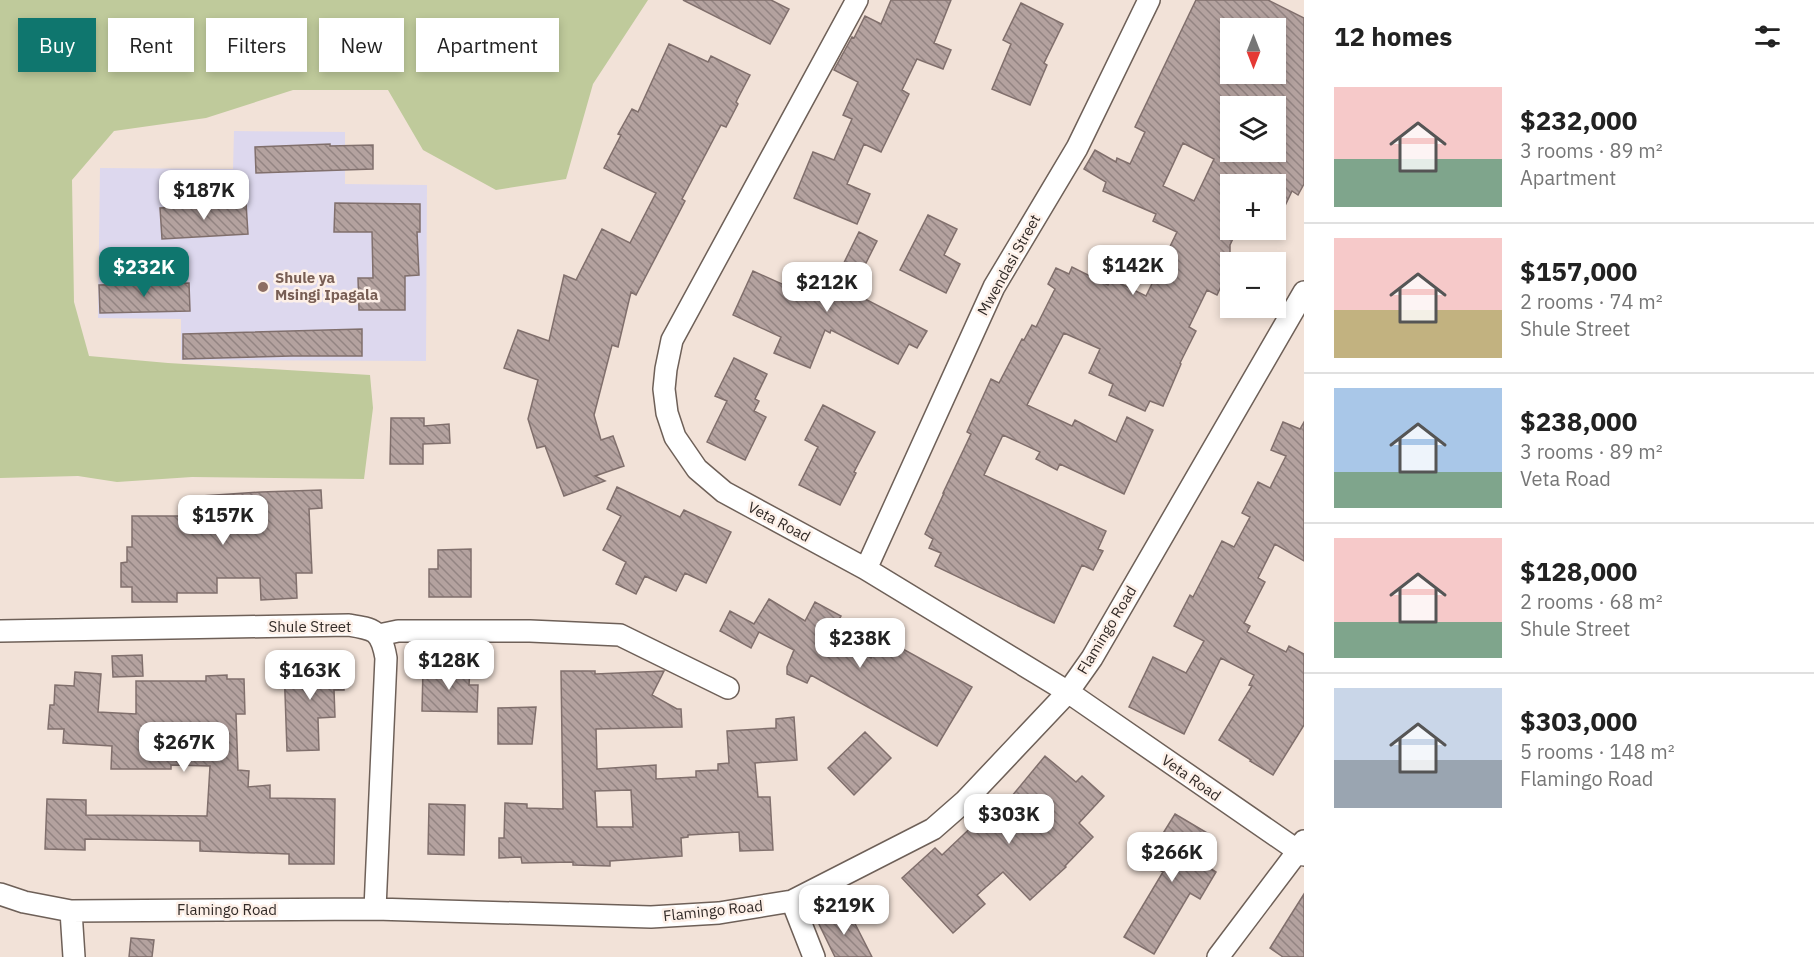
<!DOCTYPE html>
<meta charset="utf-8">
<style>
:root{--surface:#fff;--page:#f2f2f2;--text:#222;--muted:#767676;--line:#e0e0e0;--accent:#0f766e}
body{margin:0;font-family:"IBM Plex Sans",sans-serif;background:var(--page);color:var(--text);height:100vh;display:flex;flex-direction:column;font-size:22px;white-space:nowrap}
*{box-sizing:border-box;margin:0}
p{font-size:20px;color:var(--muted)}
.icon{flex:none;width:33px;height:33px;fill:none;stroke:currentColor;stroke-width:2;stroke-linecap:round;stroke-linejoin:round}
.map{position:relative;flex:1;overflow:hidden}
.drawer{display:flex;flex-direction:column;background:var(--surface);width:510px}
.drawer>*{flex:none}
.guide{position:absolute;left:18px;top:18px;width:570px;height:54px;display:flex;gap:12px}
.needle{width:39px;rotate:180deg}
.controls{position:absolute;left:1220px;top:18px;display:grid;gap:12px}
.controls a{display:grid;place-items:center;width:66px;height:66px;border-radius:0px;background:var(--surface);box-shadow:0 3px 9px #0003;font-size:30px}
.price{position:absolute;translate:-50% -51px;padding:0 14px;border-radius:12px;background:#fff;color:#222;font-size:20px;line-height:39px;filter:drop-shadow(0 2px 3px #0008)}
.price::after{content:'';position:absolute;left:50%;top:36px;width:18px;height:14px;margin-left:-9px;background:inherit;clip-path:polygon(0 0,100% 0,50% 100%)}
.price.active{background:var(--accent);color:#fff}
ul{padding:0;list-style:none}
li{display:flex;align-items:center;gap:18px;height:150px;padding:0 30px}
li+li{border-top:2px solid var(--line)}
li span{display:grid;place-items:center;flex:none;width:168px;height:120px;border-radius:0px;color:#555}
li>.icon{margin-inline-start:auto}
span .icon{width:72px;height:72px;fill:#fffc;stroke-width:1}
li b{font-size:26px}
h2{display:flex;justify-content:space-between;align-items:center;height:72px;padding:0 30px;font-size:26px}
.tag{padding:0 21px;border-radius:0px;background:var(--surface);box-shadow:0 3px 9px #0003;font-size:21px;line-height:54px}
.tag.active{background:var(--accent);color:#fff}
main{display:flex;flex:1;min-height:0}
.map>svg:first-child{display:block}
.education{fill:#ddd8ee}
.grass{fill:#bfca9b}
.building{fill:url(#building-back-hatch);stroke:#806f6c;stroke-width:1.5;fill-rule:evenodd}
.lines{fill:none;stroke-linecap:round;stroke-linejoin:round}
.minor-casing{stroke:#6e6058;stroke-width:24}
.minor{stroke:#fff;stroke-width:21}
.education-dot{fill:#8d6e63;stroke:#fdf0e8;stroke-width:2}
.labels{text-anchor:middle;stroke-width:5;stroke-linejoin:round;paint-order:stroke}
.street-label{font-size:15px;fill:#322b28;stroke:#fdf0e8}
.education-label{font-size:15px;font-weight:bold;fill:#785e54;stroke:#fdf0e8;text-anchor:start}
</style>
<main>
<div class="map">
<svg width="1304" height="957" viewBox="0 0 1304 957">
<defs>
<pattern id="building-back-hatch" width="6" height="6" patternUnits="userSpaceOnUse" patternTransform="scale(1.5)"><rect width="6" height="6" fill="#b4a29f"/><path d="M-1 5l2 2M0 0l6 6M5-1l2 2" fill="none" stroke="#938482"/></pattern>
</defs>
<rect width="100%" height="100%" fill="#f2e2d8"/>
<path class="education" d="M 234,131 L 345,132 L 345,184 L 427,185 L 426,361 L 181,360 L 181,319 L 98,318 L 100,168 L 233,169 Z"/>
<path class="grass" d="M 0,0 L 648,0 L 593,84 L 566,179 L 496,190 L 423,150 L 388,90 L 293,90 L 206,118 L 114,131 L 72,180 L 74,302 L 89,356 L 168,363 L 370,375 L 373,408 L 364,479 L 192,477 L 117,482 L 78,476 L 0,478 Z"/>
<path class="building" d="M 683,0 L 771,0 L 789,9 L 770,44 Z
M 891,0 L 951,0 L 934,43 L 951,50 L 943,69 L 917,59 L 902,90 L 909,94 L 881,152 L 864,144 L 847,184 L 870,194 L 857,224 L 794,198 L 813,152 L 834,160 L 852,119 L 843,115 L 858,82 L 834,70 L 852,37 L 854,38 L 865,16 L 881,24 Z
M 1196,0 L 1268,0 L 1304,18 L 1304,184 L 1298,195 L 1292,191 L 1275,227 L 1275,184 L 1230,184 L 1230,230 L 1237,230 L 1230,245 L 1230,281 L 1225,278 L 1217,295 L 1207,290 L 1189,327 L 1196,331 L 1180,363 L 1181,364 L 1163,406 L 1150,401 L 1145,411 L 1109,395 L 1113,384 L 1089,373 L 1100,349 L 1064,333 L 1027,405 L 1072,426 L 1075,420 L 1116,442 L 1127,417 L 1153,430 L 1124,494 L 1060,464 L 1057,470 L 1036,459 L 1040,452 L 1003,435 L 984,475 L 1106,531 L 1098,549 L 1103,551 L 1093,570 L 1082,565 L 1054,623 L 935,566 L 941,553 L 929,548 L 933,539 L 925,534 L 944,493 L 943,493 L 971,434 L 967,432 L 991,379 L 999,383 L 1022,339 L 1024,340 L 1032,325 L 1036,327 L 1055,289 L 1048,284 L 1056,268 L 1069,274 L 1072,267 L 1108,285 L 1111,279 L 1146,296 L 1177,232 L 1153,221 L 1156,214 L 1103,191 L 1106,182 L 1084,169 L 1095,150 L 1116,162 L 1117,158 L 1130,164 L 1145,132 L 1135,127 ZM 1230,28 L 1275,28 L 1275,74 L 1230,74 ZM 1230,97 L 1251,106 L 1275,106 L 1275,152 L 1230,152 ZM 1183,143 L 1214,159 L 1194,201 L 1163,186 Z
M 1021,3 L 1063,24 L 1044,63 L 1047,65 L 1030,105 L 992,89 L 1011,44 L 1003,40 Z
M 669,44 L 708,62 L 711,56 L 750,75 L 736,102 L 738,104 L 726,127 L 721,125 L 682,199 L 685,201 L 636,295 L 631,292 L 618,347 L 612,345 L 594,415 L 601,440 L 613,436 L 624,466 L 595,476 L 605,481 L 564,496 L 545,446 L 537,448 L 528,419 L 538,380 L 504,368 L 518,330 L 549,341 L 564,275 L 576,280 L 602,229 L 630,243 L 656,193 L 604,168 L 621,135 L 618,134 L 632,109 L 638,112 Z
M 330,144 L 330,146 L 373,145 L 373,169 L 256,173 L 255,147 Z
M 246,203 L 248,234 L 162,239 L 160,208 Z
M 335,203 L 420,204 L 420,232 L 417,232 L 419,275 L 405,276 L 405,310 L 359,310 L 358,278 L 373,278 L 372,232 L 334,232 Z
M 928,215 L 957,229 L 944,255 L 960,264 L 946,293 L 900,270 Z
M 859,232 L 877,241 L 853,289 L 867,295 L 865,299 L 927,331 L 917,348 L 909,344 L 898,364 L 831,330 L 830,333 L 825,330 L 810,368 L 774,353 L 781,337 L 733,315 L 753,271 L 813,298 L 825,272 L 837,277 Z
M 189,283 L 190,311 L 100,313 L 99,285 Z
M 362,329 L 362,356 L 291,356 L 183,359 L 183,334 Z
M 734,358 L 767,374 L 755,399 L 759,401 L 754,411 L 766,417 L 745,460 L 707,442 L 727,401 L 715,396 Z
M 823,405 L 875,432 L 854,472 L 856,473 L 840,505 L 799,485 L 818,447 L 805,440 Z
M 391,418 L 424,418 L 424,426 L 449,424 L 450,443 L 423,444 L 423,464 L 390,464 Z
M 1283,422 L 1300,429 L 1304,422 L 1304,561 L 1275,544 L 1258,578 L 1265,582 L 1244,623 L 1250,626 L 1247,632 L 1286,652 L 1289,646 L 1304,654 L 1304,725 L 1273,775 L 1250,761 L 1251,760 L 1219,740 L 1252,686 L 1249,685 L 1254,675 L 1221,658 L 1184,734 L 1129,707 L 1153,657 L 1186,673 L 1204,641 L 1174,626 L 1190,595 L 1193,597 L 1222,541 L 1234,547 L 1250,517 L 1242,513 L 1258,482 L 1270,488 L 1286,456 L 1271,450 Z
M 617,487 L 680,517 L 684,510 L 731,532 L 706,583 L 685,573 L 676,591 L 645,576 L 636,594 L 616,584 L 626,562 L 603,550 L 621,516 L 607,509 Z
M 321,490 L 322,508 L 309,509 L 312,573 L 296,573 L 297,598 L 261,600 L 260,578 L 217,578 L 217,593 L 177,593 L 177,602 L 132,602 L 132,587 L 121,587 L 121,563 L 127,562 L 127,547 L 132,547 L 132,516 L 188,516 L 187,497 L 261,492 Z
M 471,549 L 471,597 L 429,597 L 429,569 L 438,569 L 438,550 Z
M 769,599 L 805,621 L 815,602 L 841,616 L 830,635 L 871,658 L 883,638 L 972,687 L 937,746 L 811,675 L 807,683 L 787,674 L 787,667 L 794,650 L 759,632 L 751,648 L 720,631 L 730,611 L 754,624 Z
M 142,655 L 143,676 L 113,677 L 112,656 Z
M 343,663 L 344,690 L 334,690 L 335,717 L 318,718 L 319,750 L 287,751 L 284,665 Z
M 423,668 L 470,669 L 469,685 L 478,685 L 477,712 L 422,711 Z
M 561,671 L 595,671 L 595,674 L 664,671 L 652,695 L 677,709 L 681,709 L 682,727 L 596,729 L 597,769 L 656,765 L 656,779 L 696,777 L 696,771 L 718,770 L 718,764 L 729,763 L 727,731 L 776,728 L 776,719 L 794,717 L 797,760 L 755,763 L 758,797 L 770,797 L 773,850 L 740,851 L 739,832 L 688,835 L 688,837 L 681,838 L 682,856 L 610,861 L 610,866 L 573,865 L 573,862 L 522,863 L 521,857 L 499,858 L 499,838 L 504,838 L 505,803 L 527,804 L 527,808 L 563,809 ZM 631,790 L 633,827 L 597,827 L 595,791 Z
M 75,672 L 101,674 L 98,712 L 136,714 L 136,681 L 206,681 L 206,676 L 227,675 L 227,679 L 244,679 L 245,714 L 236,714 L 238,770 L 249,771 L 248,787 L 270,785 L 270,798 L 335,799 L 334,864 L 289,864 L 289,854 L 200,851 L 200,841 L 85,839 L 85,850 L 45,849 L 47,799 L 86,800 L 86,815 L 207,816 L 210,766 L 171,765 L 171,769 L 111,769 L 112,746 L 63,743 L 64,729 L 48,729 L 50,705 L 54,705 L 55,685 L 74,686 Z
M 536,707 L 532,744 L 498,744 L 498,708 Z
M 865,732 L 891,758 L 854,795 L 828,768 Z
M 1045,756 L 1076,782 L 1082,776 L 1104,796 L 1079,823 L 1093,837 L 1065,866 L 1066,867 L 1030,900 L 1003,872 L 977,895 L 985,904 L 953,933 L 902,878 L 935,848 L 942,855 L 1003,797 L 1007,802 Z
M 429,804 L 465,805 L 464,855 L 428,854 Z
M 1175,814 L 1209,834 L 1194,858 L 1216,872 L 1200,899 L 1190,893 L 1154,954 L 1124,937 L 1163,872 L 1156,868 L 1162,857 L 1152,851 Z
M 1304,894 L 1304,957 L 1283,957 L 1270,948 Z
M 847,908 L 872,957 L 835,957 L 818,922 Z
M 131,938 L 154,940 L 152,957 L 129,957 Z"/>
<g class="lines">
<defs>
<path id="minor" d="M 857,0 L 672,340 L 666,369 L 664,389 L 667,413 L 675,437 L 697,469 L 724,492 L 866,569 L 1068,692 L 1304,855
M 866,569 L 994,287 L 1077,148 L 1149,0
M 0,631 L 349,625 C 374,629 381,630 386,658 L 375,909
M 379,635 L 398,631 L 530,631 L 620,635 L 728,688
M 0,894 L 24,902 L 71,911 L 375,909 L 651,917 L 719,913 L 792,901 L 933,829 L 965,801 L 1068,692 L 1092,658 L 1304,292
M 792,901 L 814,957
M 71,911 L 74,957
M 1218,957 L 1298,851 L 1304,841"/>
</defs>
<use href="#minor" class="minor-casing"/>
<use href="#minor" class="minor"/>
</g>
<circle class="education-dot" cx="263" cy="287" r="6"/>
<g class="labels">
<g class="street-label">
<text transform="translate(1009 265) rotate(-61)" y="5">Mwendasi Street</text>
<text transform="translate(779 522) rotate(28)" y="5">Veta Road</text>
<text x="310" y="632">Shule Street</text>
<text transform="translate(1107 630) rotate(-59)" y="5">Flamingo Road</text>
<text transform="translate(1191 778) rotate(35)" y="5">Veta Road</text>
<text x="227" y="915">Flamingo Road</text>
<text transform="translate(713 911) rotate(-6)" y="5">Flamingo Road</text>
</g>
<g class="education-label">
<text x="275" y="283">Shule ya<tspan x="275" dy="17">Msingi Ipagala</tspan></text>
</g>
</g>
</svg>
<div class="controls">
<a><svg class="needle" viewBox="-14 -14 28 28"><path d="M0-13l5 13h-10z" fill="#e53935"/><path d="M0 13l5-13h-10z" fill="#767676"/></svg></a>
<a><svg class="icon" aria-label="layers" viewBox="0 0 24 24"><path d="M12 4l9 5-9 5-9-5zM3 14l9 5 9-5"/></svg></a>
<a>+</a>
<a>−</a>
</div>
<b class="price" style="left:204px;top:221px">$187K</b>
<b class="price" style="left:1133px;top:296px">$142K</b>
<b class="price active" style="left:144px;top:298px">$232K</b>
<b class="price" style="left:827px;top:313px">$212K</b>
<b class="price" style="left:223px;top:546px">$157K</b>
<b class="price" style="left:860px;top:669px">$238K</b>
<b class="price" style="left:449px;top:691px">$128K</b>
<b class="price" style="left:310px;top:701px">$163K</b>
<b class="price" style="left:184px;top:773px">$267K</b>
<b class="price" style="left:1009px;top:845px">$303K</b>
<b class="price" style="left:1172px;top:883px">$266K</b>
<b class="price" style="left:844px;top:936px">$219K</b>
<div class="guide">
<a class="tag active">Buy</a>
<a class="tag">Rent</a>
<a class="tag">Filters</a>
<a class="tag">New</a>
<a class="tag">Apartment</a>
</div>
</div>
<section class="drawer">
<h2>12 homes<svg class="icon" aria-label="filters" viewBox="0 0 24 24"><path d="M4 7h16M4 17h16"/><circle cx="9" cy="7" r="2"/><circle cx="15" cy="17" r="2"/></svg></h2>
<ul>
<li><span style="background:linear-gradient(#f6c9c9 60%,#7fa58c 0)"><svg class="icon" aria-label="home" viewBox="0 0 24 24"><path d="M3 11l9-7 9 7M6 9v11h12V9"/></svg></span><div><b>$232,000</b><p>3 rooms · 89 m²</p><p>Apartment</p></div></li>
<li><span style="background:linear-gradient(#f6c9c9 60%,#c2b280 0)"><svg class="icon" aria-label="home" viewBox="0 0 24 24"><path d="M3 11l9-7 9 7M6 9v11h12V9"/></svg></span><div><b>$157,000</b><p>2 rooms · 74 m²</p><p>Shule Street</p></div></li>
<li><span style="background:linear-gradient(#a9c7e8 70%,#7fa58c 0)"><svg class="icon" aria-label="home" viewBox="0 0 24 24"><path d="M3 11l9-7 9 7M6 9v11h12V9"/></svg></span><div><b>$238,000</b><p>3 rooms · 89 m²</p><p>Veta Road</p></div></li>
<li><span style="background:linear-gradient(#f6c9c9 70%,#7fa58c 0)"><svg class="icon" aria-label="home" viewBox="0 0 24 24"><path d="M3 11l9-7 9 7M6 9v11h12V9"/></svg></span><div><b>$128,000</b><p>2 rooms · 68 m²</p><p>Shule Street</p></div></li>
<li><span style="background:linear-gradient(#c9d6e8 60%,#9aa5b1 0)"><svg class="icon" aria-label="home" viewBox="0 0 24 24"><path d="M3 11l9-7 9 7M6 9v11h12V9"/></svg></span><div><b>$303,000</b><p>5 rooms · 148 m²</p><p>Flamingo Road</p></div></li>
</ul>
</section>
</main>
